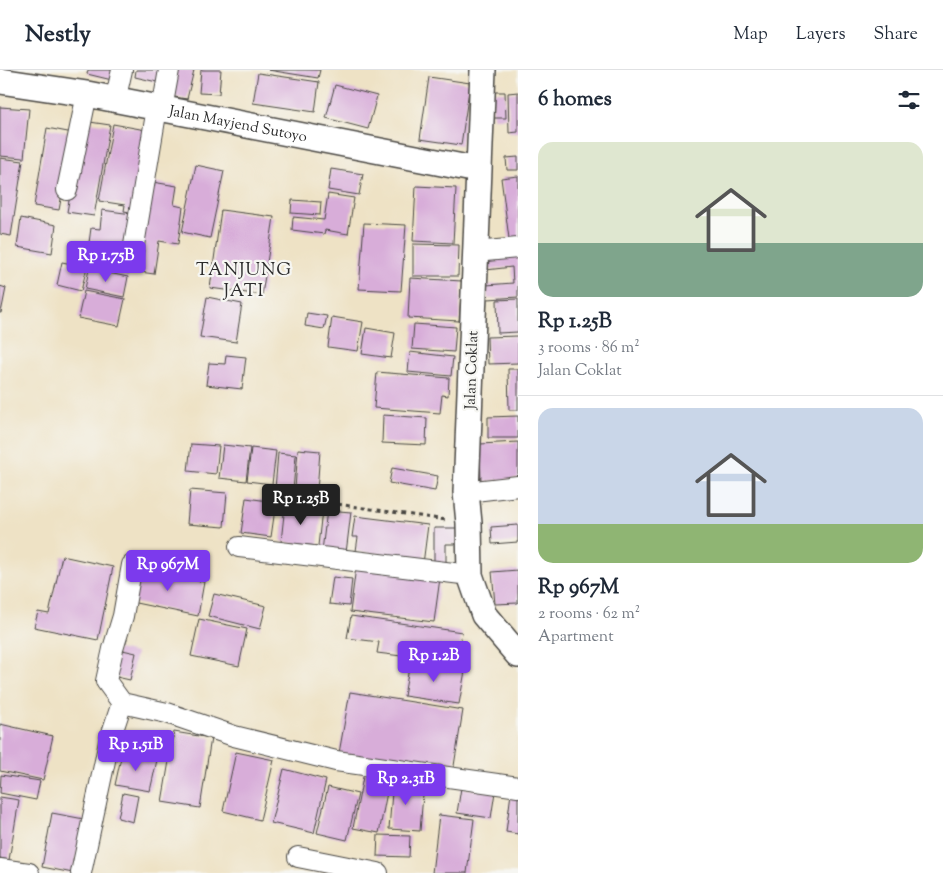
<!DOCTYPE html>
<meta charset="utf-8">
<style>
:root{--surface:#fff;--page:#f2f2f3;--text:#1f2937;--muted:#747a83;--line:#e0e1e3;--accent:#7c3aed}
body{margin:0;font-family:"Sorts Mill Goudy",serif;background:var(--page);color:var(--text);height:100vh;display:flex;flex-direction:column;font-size:19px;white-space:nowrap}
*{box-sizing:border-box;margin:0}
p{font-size:16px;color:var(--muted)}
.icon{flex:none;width:28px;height:28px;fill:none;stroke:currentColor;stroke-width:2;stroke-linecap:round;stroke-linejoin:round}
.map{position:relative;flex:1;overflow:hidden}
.details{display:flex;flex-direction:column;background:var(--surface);width:425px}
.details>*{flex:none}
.price{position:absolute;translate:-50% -42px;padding:0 11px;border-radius:5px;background:var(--accent);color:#fff;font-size:16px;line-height:32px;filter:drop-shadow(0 1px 2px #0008)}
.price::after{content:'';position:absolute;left:50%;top:30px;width:15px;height:11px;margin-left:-8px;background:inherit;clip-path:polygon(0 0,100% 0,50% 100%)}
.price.selected{background:#222;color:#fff}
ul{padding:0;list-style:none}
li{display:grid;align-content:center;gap:10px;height:265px;padding:0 20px}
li+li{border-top:1px solid var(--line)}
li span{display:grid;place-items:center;height:155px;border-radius:15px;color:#555}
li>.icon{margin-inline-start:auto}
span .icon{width:90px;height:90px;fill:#fffc;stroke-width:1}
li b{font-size:21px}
h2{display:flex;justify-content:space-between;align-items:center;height:60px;padding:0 20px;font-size:21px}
header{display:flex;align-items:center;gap:30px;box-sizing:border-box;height:70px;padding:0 25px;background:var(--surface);border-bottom:1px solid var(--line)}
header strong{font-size:24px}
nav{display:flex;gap:28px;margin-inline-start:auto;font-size:18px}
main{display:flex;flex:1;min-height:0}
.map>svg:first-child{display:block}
.building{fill:#d8add9}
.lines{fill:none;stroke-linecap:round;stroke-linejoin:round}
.minor-casing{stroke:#484642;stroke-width:22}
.tertiary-casing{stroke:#484642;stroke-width:28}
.path{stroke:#484642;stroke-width:3;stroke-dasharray:4 4;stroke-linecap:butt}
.minor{stroke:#fff;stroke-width:20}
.tertiary{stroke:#fff;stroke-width:25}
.labels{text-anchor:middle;stroke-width:4.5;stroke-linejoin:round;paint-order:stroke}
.street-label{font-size:15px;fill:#2b2b2b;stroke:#f6f6f2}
.quarter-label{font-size:18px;letter-spacing:1px;fill:#2b2b2b;stroke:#f6f6f2}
</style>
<header>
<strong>Nestly</strong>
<nav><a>Map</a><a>Layers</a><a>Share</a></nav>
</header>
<main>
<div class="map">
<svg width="518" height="803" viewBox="0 0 518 803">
<rect width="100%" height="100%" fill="#f6f6f2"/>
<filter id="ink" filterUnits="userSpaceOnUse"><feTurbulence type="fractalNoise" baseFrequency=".02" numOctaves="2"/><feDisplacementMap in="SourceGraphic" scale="10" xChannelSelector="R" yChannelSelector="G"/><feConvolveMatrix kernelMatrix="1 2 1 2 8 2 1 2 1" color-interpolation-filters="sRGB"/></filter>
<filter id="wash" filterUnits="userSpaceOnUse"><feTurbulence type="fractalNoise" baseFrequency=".0096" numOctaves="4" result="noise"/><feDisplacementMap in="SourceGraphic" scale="20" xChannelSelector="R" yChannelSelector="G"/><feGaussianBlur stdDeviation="1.12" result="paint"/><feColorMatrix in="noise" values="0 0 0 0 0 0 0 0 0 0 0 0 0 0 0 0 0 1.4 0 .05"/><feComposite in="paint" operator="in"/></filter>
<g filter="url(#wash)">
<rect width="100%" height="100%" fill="#eee2c5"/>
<g id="blocks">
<path class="building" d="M 88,0 L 118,0 L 116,11 L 87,4 Z
M 136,0 L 160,0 L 157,12 L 135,7 Z
M 173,0 L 194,0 L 187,29 L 168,26 Z
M 201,0 L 221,0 L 219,24 L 199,23 Z
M 268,0 L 320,0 L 318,8 Z
M 258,3 L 319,12 L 315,42 L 253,33 Z
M 429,7 L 470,13 L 461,75 L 420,69 Z
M 335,15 L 377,26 L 368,59 L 326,48 Z
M 492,22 L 505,22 L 506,48 L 493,48 Z
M 518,22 L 518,62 L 509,63 L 508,23 Z
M 0,37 L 29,39 L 24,88 L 0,86 Z
M 83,51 L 110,55 L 94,146 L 67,142 Z
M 113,54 L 151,61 L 136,143 L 124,141 L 125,135 L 99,131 Z
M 47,58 L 73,63 L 59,140 L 34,136 Z
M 518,87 L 518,100 L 507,100 L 506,88 Z
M 0,88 L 23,91 L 11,166 L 0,164 Z
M 196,95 L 224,101 L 210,168 L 182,162 Z
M 331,99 L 363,104 L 359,125 L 328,120 Z
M 518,106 L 518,175 L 510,176 L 501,108 Z
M 146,111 L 177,116 L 174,135 L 183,137 L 178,174 L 159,171 L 154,204 L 133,201 Z
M 416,116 L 456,118 L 453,173 L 413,171 Z
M 328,124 L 354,128 L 348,164 L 325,160 L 324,164 L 292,160 L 293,147 L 324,150 Z
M 292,130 L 321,132 L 320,145 L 291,143 Z
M 102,140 L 132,144 L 125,200 L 86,195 L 91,158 L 100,159 Z
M 221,140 L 274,147 L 262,225 L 210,218 Z
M 21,148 L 56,155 L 52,183 L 17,177 Z
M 364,153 L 406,155 L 401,221 L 359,219 Z
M 413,174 L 459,175 L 458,206 L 413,206 Z
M 518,180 L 518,227 L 488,229 L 486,215 L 513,213 L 512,197 L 486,200 L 485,184 Z
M 62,192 L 87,197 L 81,221 L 57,215 Z
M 89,199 L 128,207 L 124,227 L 85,219 Z
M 410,208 L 462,211 L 459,251 L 408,248 Z
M 0,216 L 6,218 L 1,243 L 0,243 Z
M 84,221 L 125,229 L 119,256 L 78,248 Z
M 207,227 L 242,234 L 236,272 L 200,267 Z
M 518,229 L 518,262 L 498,263 L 497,230 Z
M 307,243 L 327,246 L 324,259 L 305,256 Z
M 332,247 L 363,252 L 358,281 L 328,277 Z
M 414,254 L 456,257 L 454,282 L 412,279 Z
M 366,258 L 395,263 L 391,288 L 362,284 Z
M 518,266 L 518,293 L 488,294 L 487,267 Z
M 410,282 L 453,287 L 451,306 L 408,302 Z
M 226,285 L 246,287 L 242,319 L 206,315 L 209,293 L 225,294 Z
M 508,299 L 518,299 L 518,340 L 509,340 Z
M 377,302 L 449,308 L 448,326 L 442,325 L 440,343 L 374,338 Z
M 383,345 L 427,348 L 426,375 L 382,373 Z
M 518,346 L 518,368 L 488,368 L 488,347 Z
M 518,372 L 518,408 L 481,412 L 480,374 Z
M 191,374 L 219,376 L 216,404 L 188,401 Z
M 223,375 L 250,378 L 246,411 L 219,408 Z
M 251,378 L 276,381 L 272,414 L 247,411 Z
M 298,379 L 320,381 L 317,421 L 295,419 Z
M 278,383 L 296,385 L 293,420 L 275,419 Z
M 392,398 L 438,406 L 435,421 L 389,413 Z
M 190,420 L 227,423 L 224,457 L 187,454 Z
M 246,428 L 276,432 L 271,467 L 241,463 Z
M 285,435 L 322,440 L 318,476 L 281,472 Z
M 327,440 L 351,442 L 346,483 L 322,481 Z
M 355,446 L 428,455 L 423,494 L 386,490 L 387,485 L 356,481 L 358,467 L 352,467 Z
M 518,455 L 518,472 L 492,474 L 491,457 Z
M 434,458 L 457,458 L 457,474 L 446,474 L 446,496 L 434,496 Z
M 62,486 L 113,497 L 98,570 L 34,557 L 38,542 L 49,544 Z
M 356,497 L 440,508 L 434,552 L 350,542 Z
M 137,499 L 204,512 L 198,546 L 131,532 Z
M 518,500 L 518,533 L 495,534 L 492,502 Z
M 333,507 L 352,509 L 349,536 L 329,534 Z
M 214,524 L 266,536 L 260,559 L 208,546 Z
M 351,546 L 462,562 L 457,597 L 434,594 L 434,590 L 377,583 L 379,572 L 347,568 Z
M 199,549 L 247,559 L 239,596 L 191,586 Z
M 118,579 L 136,583 L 130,610 L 112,606 Z
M 410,592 L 465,601 L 459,634 L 404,626 Z
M 350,622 L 463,640 L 453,702 L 339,683 Z
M 0,654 L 53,666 L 43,710 L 0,701 Z
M 174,662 L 211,668 L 200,738 L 162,732 Z
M 236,682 L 274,690 L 260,750 L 223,741 Z
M 122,683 L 157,690 L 150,721 L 115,715 Z
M 284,699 L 326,710 L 314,763 L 271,753 Z
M 364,702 L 390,707 L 379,763 L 353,758 Z
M 1,705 L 40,711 L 36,730 L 0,723 Z
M 393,710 L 424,712 L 420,761 L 389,759 Z
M 328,717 L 358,724 L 347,770 L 317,763 Z
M 461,718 L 495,722 L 491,748 L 457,743 Z
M 123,723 L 138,726 L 133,752 L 118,748 Z
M 511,723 L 518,724 L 518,764 L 506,762 Z
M 0,727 L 19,730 L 9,790 L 0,788 Z
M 52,743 L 84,749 L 73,803 L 42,797 Z
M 439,745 L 474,749 L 467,803 L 432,803 Z
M 378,765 L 410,766 L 409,787 L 377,786 Z"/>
</g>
</g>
<g filter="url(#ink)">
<use href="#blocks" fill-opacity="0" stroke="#484642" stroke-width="1"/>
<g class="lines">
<defs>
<path id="minor" d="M 115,31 L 122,0
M 162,39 L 169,0
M 67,120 L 87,24
M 475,182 L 518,178
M 131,193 L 157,38
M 466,422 L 518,416
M 239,477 L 470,505
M 132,495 L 123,546 L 113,579 L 106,611 L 122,633 L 167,643 L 234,666 L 336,691 L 518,717
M 298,787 L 378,803
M 0,799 L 29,803
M 81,803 L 109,672 L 122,633"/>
<g id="tertiary">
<path d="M 483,0 L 466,422 L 469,453 L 470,505 L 484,545 L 518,585"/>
<path id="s1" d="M 0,11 L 87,24 L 478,100"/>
</g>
</defs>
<use href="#minor" class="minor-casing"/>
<use href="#tertiary" class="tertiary-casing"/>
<path class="path" d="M 330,433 L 446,450"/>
<use href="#minor" class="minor"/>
<use href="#tertiary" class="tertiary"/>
</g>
</g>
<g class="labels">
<g class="street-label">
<text dy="5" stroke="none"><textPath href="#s1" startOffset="242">Jalan Mayjend Sutoyo</textPath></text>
<text transform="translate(471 300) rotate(-88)" y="5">Jalan Coklat</text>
</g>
<g class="quarter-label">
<text x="244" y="205">TANJUNG<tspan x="244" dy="21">JATI</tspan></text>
</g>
</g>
</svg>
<b class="price" style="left:106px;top:213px">Rp 1.75B</b>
<b class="price selected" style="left:301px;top:456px">Rp 1.25B</b>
<b class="price" style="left:168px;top:522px">Rp 967M</b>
<b class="price" style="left:434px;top:613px">Rp 1.2B</b>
<b class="price" style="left:136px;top:702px">Rp 1.51B</b>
<b class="price" style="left:406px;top:736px">Rp 2.31B</b>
</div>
<section class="details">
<h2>6 homes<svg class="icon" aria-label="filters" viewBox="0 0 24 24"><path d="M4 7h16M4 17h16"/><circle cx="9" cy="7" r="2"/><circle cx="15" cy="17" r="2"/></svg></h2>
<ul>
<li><span style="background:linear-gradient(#dfe7d0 65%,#7fa58c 0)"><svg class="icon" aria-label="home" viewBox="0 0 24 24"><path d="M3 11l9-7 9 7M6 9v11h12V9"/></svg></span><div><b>Rp 1.25B</b><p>3 rooms · 86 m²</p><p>Jalan Coklat</p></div></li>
<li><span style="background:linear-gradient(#c9d6e8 75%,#8fb573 0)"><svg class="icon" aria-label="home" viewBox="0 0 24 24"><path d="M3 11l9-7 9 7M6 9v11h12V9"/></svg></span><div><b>Rp 967M</b><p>2 rooms · 62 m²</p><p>Apartment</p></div></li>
</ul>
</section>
</main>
